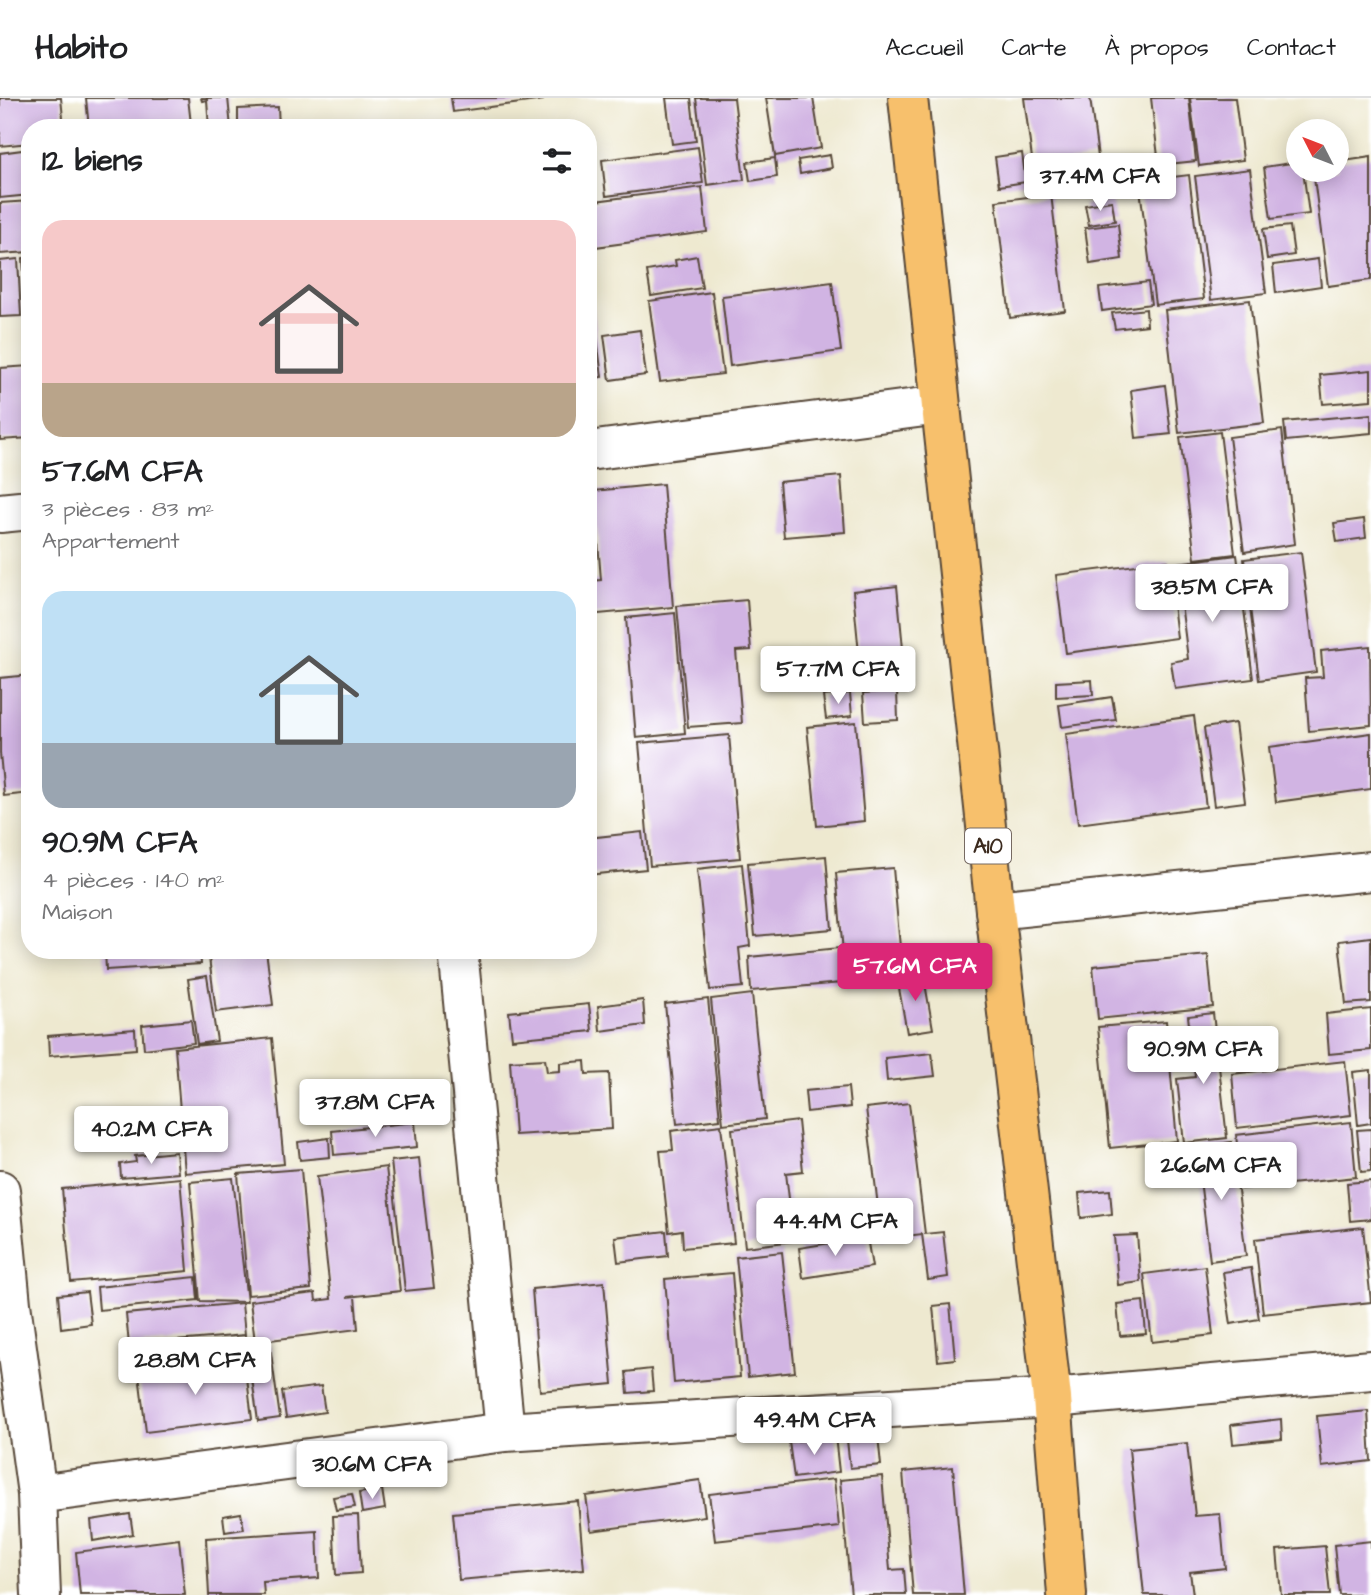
<!DOCTYPE html>
<html lang="fr">
<meta charset="utf-8">
<style>
:root{--surface:#fff;--page:#f2f2f2;--text:#202124;--muted:#757577;--line:#e0e0e0;--accent:#db2777}
body{margin:0;font-family:"Architects Daughter",sans-serif;background:var(--page);color:var(--text);height:100vh;display:flex;flex-direction:column;font-size:26px;white-space:nowrap}
*{box-sizing:border-box;margin:0}
p{font-size:23px;color:var(--muted)}
.icon{flex:none;width:38px;height:38px;fill:none;stroke:currentColor;stroke-width:2;stroke-linecap:round;stroke-linejoin:round}
.map{position:relative;flex:1;overflow:hidden}
.drawer{position:absolute;left:21px;top:21px;width:576px;height:840px;display:flex;flex-direction:column;background:var(--surface);border-radius:28px;box-shadow:0 4px 18px #0003}
.drawer>*{flex:none}
.needle{width:46px;rotate:312deg}
.controls{position:absolute;left:1286px;top:21px;display:grid;gap:14px}
.controls a{display:grid;place-items:center;width:63px;height:63px;border-radius:50%;background:var(--surface);box-shadow:0 4px 18px #0003;font-size:35px}
.price{position:absolute;translate:-50% -60px;padding:0 16px;border-radius:7px;background:#fff;color:#222;font-size:23px;line-height:46px;filter:drop-shadow(0 2px 4px #0008)}
.price::after{content:'';position:absolute;left:50%;top:42px;width:21px;height:16px;margin-left:-10px;background:inherit;clip-path:polygon(0 0,100% 0,50% 100%)}
.price.active{background:var(--accent);color:#fff}
ul{padding:0;list-style:none}
li{display:grid;align-content:center;gap:14px;height:371px;padding:0 21px}
li span{display:grid;place-items:center;height:217px;border-radius:21px;color:#555}
li>.icon{margin-inline-start:auto}
span .icon{width:126px;height:126px;fill:#fffc;stroke-width:1}
li b{font-size:30px}
h2{display:flex;justify-content:space-between;align-items:center;height:84px;padding:0 21px;font-size:30px}
header{display:flex;align-items:center;gap:42px;box-sizing:border-box;height:98px;padding:0 35px;background:var(--surface);border-bottom:2px solid var(--line)}
header strong{font-size:33px}
nav{display:flex;gap:38px;margin-inline-start:auto;font-size:24px}
.map>svg:first-child{display:block}
.building{fill:#d1b4e3}
.lines{fill:none;stroke-linecap:round;stroke-linejoin:round}
.minor-casing{stroke:#564739;stroke-width:42}
.primary-casing{stroke:#564739;stroke-width:42}
.minor{stroke:#fff;stroke-width:38}
.primary{stroke:#f7c06c;stroke-width:38}
.labels{text-anchor:middle;stroke-width:7;stroke-linejoin:round;paint-order:stroke}
.shield{fill:#fff;stroke:#766a62;stroke-width:2}
.shield-label{font-size:21px;font-weight:bold;fill:#3b2a1e}
</style>
<header>
<strong>Habito</strong>
<nav><a>Accueil</a><a>Carte</a><a>À propos</a><a>Contact</a></nav>
</header>
<div class="map">
<svg width="1371" height="1497" viewBox="0 0 1371 1497">
<rect width="100%" height="100%" fill="#fff"/>
<filter id="ink" filterUnits="userSpaceOnUse"><feTurbulence type="fractalNoise" baseFrequency=".0143" numOctaves="2"/><feDisplacementMap in="SourceGraphic" scale="14" xChannelSelector="R" yChannelSelector="G"/><feConvolveMatrix kernelMatrix="1 2 1 2 8 2 1 2 1" color-interpolation-filters="sRGB"/></filter>
<filter id="wash" filterUnits="userSpaceOnUse"><feTurbulence type="fractalNoise" baseFrequency=".00686" numOctaves="4" result="noise"/><feDisplacementMap in="SourceGraphic" scale="28" xChannelSelector="R" yChannelSelector="G"/><feGaussianBlur stdDeviation="1.57" result="paint"/><feColorMatrix in="noise" values="0 0 0 0 0 0 0 0 0 0 0 0 0 0 0 0 0 1.4 0 .05"/><feComposite in="paint" operator="in"/></filter>
<g filter="url(#wash)">
<rect width="100%" height="100%" fill="#eee9d0"/>
<g id="blocks">
<path class="building" d="M 0,0 L 61,0 L 64,30 L 30,30 L 30,45 L 0,48 Z
M 86,0 L 188,0 L 191,26 L 161,30 L 89,30 Z
M 201,0 L 228,0 L 231,30 L 209,30 L 207,2 L 202,3 Z
M 451,0 L 543,0 L 543,2 L 453,14 Z
M 666,0 L 691,0 L 696,43 L 672,46 Z
M 696,0 L 734,0 L 744,82 L 707,87 Z
M 766,0 L 813,0 L 821,50 L 775,58 Z
M 1024,0 L 1090,0 L 1098,59 L 1033,68 Z
M 1151,0 L 1189,0 L 1196,63 L 1159,67 Z
M 1190,0 L 1235,0 L 1243,62 L 1199,68 Z
M 278,9 L 279,30 L 238,30 L 238,11 Z
M 698,49 L 703,85 L 606,98 L 602,62 Z
M 30,51 L 30,97 L 0,100 L 0,55 Z
M 1022,55 L 1026,84 L 999,88 L 995,59 Z
M 830,57 L 832,70 L 800,76 L 798,62 Z
M 1371,59 L 1371,182 L 1328,188 L 1313,72 L 1337,72 L 1337,64 Z
M 775,60 L 777,79 L 750,83 L 747,64 Z
M 1298,64 L 1298,72 L 1303,72 L 1309,116 L 1271,121 L 1264,69 Z
M 1250,71 L 1266,195 L 1211,202 L 1195,78 Z
M 1189,77 L 1204,201 L 1155,207 L 1139,83 Z
M 702,89 L 707,134 L 588,150 L 588,104 Z
M 1051,96 L 1065,213 L 1010,220 L 996,103 Z
M 30,103 L 30,154 L 0,156 L 0,105 Z
M 1112,103 L 1115,123 L 1089,127 L 1085,107 Z
M 1118,126 L 1122,161 L 1090,166 L 1085,130 Z
M 1290,128 L 1294,157 L 1267,161 L 1263,131 Z
M 697,158 L 702,190 L 651,198 L 647,173 L 676,168 L 675,162 Z
M 30,159 L 30,215 L 27,215 L 23,160 Z
M 18,161 L 21,218 L 0,219 L 0,163 Z
M 1318,161 L 1321,188 L 1276,195 L 1273,167 Z
M 832,184 L 841,253 L 730,268 L 722,198 Z
M 1148,184 L 1151,206 L 1102,213 L 1099,190 Z
M 712,194 L 723,276 L 660,284 L 649,203 Z
M 1250,202 L 1264,325 L 1179,335 L 1165,212 Z
M 593,209 L 602,279 L 588,281 L 588,210 Z
M 1146,211 L 1147,227 L 1115,231 L 1112,215 Z
M 640,232 L 646,277 L 610,282 L 604,237 Z
M 30,268 L 30,340 L 0,342 L 0,270 Z
M 1371,272 L 1371,302 L 1323,306 L 1320,277 Z
M 1165,287 L 1171,336 L 1136,340 L 1131,292 Z
M 1371,316 L 1371,335 L 1286,343 L 1284,324 Z
M 1282,332 L 1295,446 L 1244,454 L 1229,339 Z
M 1220,334 L 1235,456 L 1195,461 L 1180,339 Z
M 841,378 L 845,434 L 784,439 L 779,384 Z
M 663,386 L 673,509 L 588,517 L 588,483 L 601,482 L 594,393 Z
M 1364,421 L 1366,440 L 1337,444 L 1334,425 Z
M 1301,454 L 1316,574 L 1259,582 L 1244,461 Z
M 1237,457 L 1253,581 L 1175,591 L 1171,564 L 1188,561 L 1176,465 Z
M 1168,463 L 1177,540 L 1066,555 L 1056,477 Z
M 897,488 L 906,582 L 862,587 L 853,493 Z
M 747,502 L 751,552 L 736,553 L 742,625 L 688,629 L 677,508 Z
M 675,515 L 685,635 L 636,640 L 626,520 Z
M 1370,548 L 1371,627 L 1309,633 L 1305,580 L 1323,579 L 1321,553 Z
M 30,577 L 30,695 L 4,698 L 0,655 L 0,580 Z
M 1092,582 L 1093,597 L 1056,599 L 1056,584 Z
M 897,593 L 898,622 L 865,624 L 863,595 Z
M 850,595 L 852,618 L 826,621 L 823,598 Z
M 1112,599 L 1116,622 L 1062,629 L 1059,607 Z
M 1194,618 L 1206,709 L 1078,726 L 1066,636 Z
M 856,624 L 864,723 L 817,728 L 807,629 Z
M 1235,625 L 1245,704 L 1214,708 L 1204,630 Z
M 1371,635 L 1371,691 L 1276,704 L 1269,649 Z
M 729,637 L 740,760 L 650,768 L 639,645 Z
M 642,734 L 646,771 L 588,777 L 588,740 Z
M 826,758 L 832,831 L 755,838 L 748,765 Z
M 742,766 L 750,848 L 739,850 L 743,889 L 710,892 L 697,771 Z
M 893,770 L 902,872 L 845,877 L 836,775 Z
M 1371,839 L 1371,904 L 1346,906 L 1339,843 Z
M 839,850 L 841,885 L 751,893 L 749,859 Z
M 105,852 L 200,852 L 201,866 L 106,872 Z
M 208,852 L 266,852 L 273,907 L 216,914 Z
M 1208,857 L 1213,909 L 1098,921 L 1093,868 Z
M 923,874 L 933,931 L 907,935 L 897,879 Z
M 207,878 L 217,943 L 197,946 L 188,881 Z
M 752,896 L 765,1021 L 723,1026 L 711,901 Z
M 708,901 L 720,1021 L 677,1026 L 665,906 Z
M 643,902 L 645,927 L 600,933 L 598,908 Z
M 589,906 L 592,933 L 512,941 L 509,914 Z
M 1371,911 L 1371,952 L 1329,956 L 1326,916 Z
M 1213,915 L 1227,1040 L 1184,1045 L 1177,981 L 1195,979 L 1188,918 Z
M 191,922 L 194,945 L 144,951 L 142,927 Z
M 1166,923 L 1177,1043 L 1110,1050 L 1098,929 Z
M 135,931 L 136,951 L 49,958 L 48,938 Z
M 272,940 L 284,1066 L 185,1075 L 175,950 Z
M 932,955 L 935,978 L 887,983 L 885,960 Z
M 545,961 L 547,974 L 560,973 L 560,965 L 585,963 L 586,976 L 609,975 L 612,1031 L 515,1037 L 510,963 Z
M 1345,963 L 1351,1017 L 1237,1030 L 1232,976 Z
M 1371,972 L 1371,1025 L 1358,1027 L 1353,974 Z
M 848,989 L 850,1009 L 807,1014 L 805,993 Z
M 909,1005 L 925,1136 L 943,1134 L 948,1179 L 928,1182 L 922,1136 L 882,1141 L 866,1010 Z
M 798,1023 L 803,1073 L 786,1075 L 794,1143 L 745,1149 L 732,1031 Z
M 415,1024 L 417,1049 L 334,1057 L 332,1033 Z
M 1351,1024 L 1356,1079 L 1242,1091 L 1236,1037 Z
M 721,1027 L 734,1145 L 683,1150 L 682,1132 L 669,1134 L 660,1053 L 673,1052 L 671,1033 Z
M 1371,1031 L 1371,1073 L 1361,1074 L 1357,1032 Z
M 329,1040 L 330,1059 L 300,1062 L 298,1044 Z
M 1232,1044 L 1246,1158 L 1210,1163 L 1196,1049 Z
M 176,1054 L 178,1075 L 121,1080 L 120,1066 L 136,1064 L 135,1058 Z
M 419,1060 L 434,1190 L 405,1193 L 391,1063 Z
M 386,1069 L 400,1193 L 347,1199 L 355,1199 L 358,1231 L 255,1244 L 250,1203 L 315,1195 L 316,1203 L 331,1201 L 317,1078 Z
M 301,1071 L 311,1191 L 248,1197 L 238,1076 Z
M 180,1080 L 188,1173 L 71,1184 L 62,1091 Z
M 233,1080 L 247,1204 L 200,1203 L 190,1084 Z
M 1371,1083 L 1371,1121 L 1350,1123 L 1347,1085 Z
M 1110,1092 L 1112,1116 L 1081,1120 L 1079,1095 Z
M 1363,1129 L 1371,1204 L 1263,1216 L 1255,1141 Z
M 666,1133 L 668,1158 L 618,1164 L 615,1139 Z
M 1137,1137 L 1141,1184 L 1118,1187 L 1114,1138 Z
M 867,1139 L 872,1169 L 803,1180 L 799,1150 Z
M 782,1154 L 795,1274 L 748,1279 L 736,1159 Z
M 1205,1168 L 1213,1237 L 1152,1244 L 1144,1176 Z
M 1251,1170 L 1259,1221 L 1231,1226 L 1223,1174 Z
M 732,1175 L 740,1279 L 674,1285 L 665,1181 Z
M 196,1179 L 198,1202 L 99,1212 L 97,1189 Z
M 604,1184 L 613,1286 L 540,1293 L 532,1191 Z
M 87,1194 L 91,1226 L 61,1230 L 58,1197 Z
M 1143,1203 L 1146,1236 L 1120,1238 L 1117,1206 Z
M 242,1205 L 245,1237 L 129,1247 L 126,1216 Z
M 950,1206 L 955,1261 L 938,1263 L 933,1208 Z
M 270,1248 L 280,1320 L 258,1323 L 248,1252 Z
M 245,1264 L 252,1321 L 146,1334 L 139,1276 Z
M 651,1271 L 653,1293 L 628,1295 L 626,1274 Z
M 321,1288 L 325,1314 L 286,1320 L 282,1293 Z
M 1368,1313 L 1371,1363 L 1322,1369 L 1317,1318 Z
M 1281,1321 L 1282,1341 L 1233,1346 L 1231,1327 Z
M 835,1338 L 839,1374 L 794,1380 L 789,1344 Z
M 878,1338 L 881,1367 L 850,1370 L 847,1342 Z
M 1187,1345 L 1195,1418 L 1220,1416 L 1225,1470 L 1190,1474 L 1193,1497 L 1144,1497 L 1129,1351 Z
M 953,1369 L 964,1497 L 913,1497 L 903,1374 Z
M 882,1378 L 890,1472 L 904,1471 L 906,1497 L 851,1497 L 840,1382 Z
M 834,1381 L 839,1429 L 715,1443 L 709,1396 Z
M 700,1382 L 705,1418 L 591,1433 L 586,1398 Z
M 382,1391 L 385,1411 L 362,1415 L 359,1395 Z
M 352,1396 L 355,1409 L 336,1412 L 333,1399 Z
M 578,1403 L 584,1471 L 459,1482 L 453,1415 Z
M 241,1415 L 244,1431 L 225,1434 L 223,1418 Z
M 130,1416 L 133,1436 L 93,1443 L 91,1422 Z
M 358,1417 L 361,1475 L 336,1477 L 333,1418 Z
M 317,1433 L 319,1480 L 263,1484 L 264,1497 L 209,1497 L 206,1440 Z
M 179,1441 L 185,1497 L 80,1497 L 76,1454 Z
M 1371,1443 L 1371,1497 L 1339,1497 L 1334,1447 Z
M 1325,1448 L 1330,1497 L 1281,1497 L 1277,1452 Z"/>
</g>
</g>
<g filter="url(#ink)">
<use href="#blocks" fill-opacity="0" stroke="#564739" stroke-width="2"/>
<g class="lines">
<defs>
<path id="minor" d="M 588,353 L 940,307
M 0,415 L 30,412
M 995,812 L 1371,773
M 458,852 L 505,1334
M 0,1092 L 11,1206 L 37,1396 L 41,1497
M 37,1396 L 505,1334 L 1052,1300 L 1371,1272"/>
<path id="primary" d="M 908,0 L 995,812 L 1052,1300 L 1067,1497"/>
</defs>
<use href="#minor" class="minor-casing"/>
<use href="#primary" class="primary-casing"/>
<use href="#minor" class="minor"/>
<use href="#primary" class="primary"/>
</g>
</g>
<g class="labels">
<rect class="shield" x="965" y="730.5" width="46" height="35" rx="5"/>
<g class="shield-label">
<text x="988" y="755">A10</text>
</g>
</g>
</svg>
<div class="controls">
<a><svg class="needle" viewBox="-14 -14 28 28"><path d="M0-13l5 13h-10z" fill="#e53935"/><path d="M0 13l5-13h-10z" fill="#757577"/></svg></a>
</div>
<b class="price" style="left:1100px;top:115px">37.4M CFA</b>
<b class="price" style="left:1212px;top:526px">38.5M CFA</b>
<b class="price" style="left:838px;top:608px">57.7M CFA</b>
<b class="price active" style="left:915px;top:905px">57.6M CFA</b>
<b class="price" style="left:1203px;top:988px">90.9M CFA</b>
<b class="price" style="left:375px;top:1041px">37.8M CFA</b>
<b class="price" style="left:151px;top:1068px">40.2M CFA</b>
<b class="price" style="left:1221px;top:1104px">26.6M CFA</b>
<b class="price" style="left:835px;top:1160px">44.4M CFA</b>
<b class="price" style="left:195px;top:1299px">28.8M CFA</b>
<b class="price" style="left:814px;top:1359px">49.4M CFA</b>
<b class="price" style="left:372px;top:1403px">30.6M CFA</b>
<section class="drawer">
<h2>12 biens<svg class="icon" aria-label="filters" viewBox="0 0 24 24"><path d="M4 7h16M4 17h16"/><circle cx="9" cy="7" r="2"/><circle cx="15" cy="17" r="2"/></svg></h2>
<ul>
<li><span style="background:linear-gradient(#f6c9c9 75%,#b9a48a 0)"><svg class="icon" aria-label="home" viewBox="0 0 24 24"><path d="M3 11l9-7 9 7M6 9v11h12V9"/></svg></span><div><b>57.6M CFA</b><p>3 pièces · 83 m²</p><p>Appartement</p></div></li>
<li><span style="background:linear-gradient(#bfe0f5 70%,#9aa5b1 0)"><svg class="icon" aria-label="home" viewBox="0 0 24 24"><path d="M3 11l9-7 9 7M6 9v11h12V9"/></svg></span><div><b>90.9M CFA</b><p>4 pièces · 140 m²</p><p>Maison</p></div></li>
</ul>
</section>
</div>
